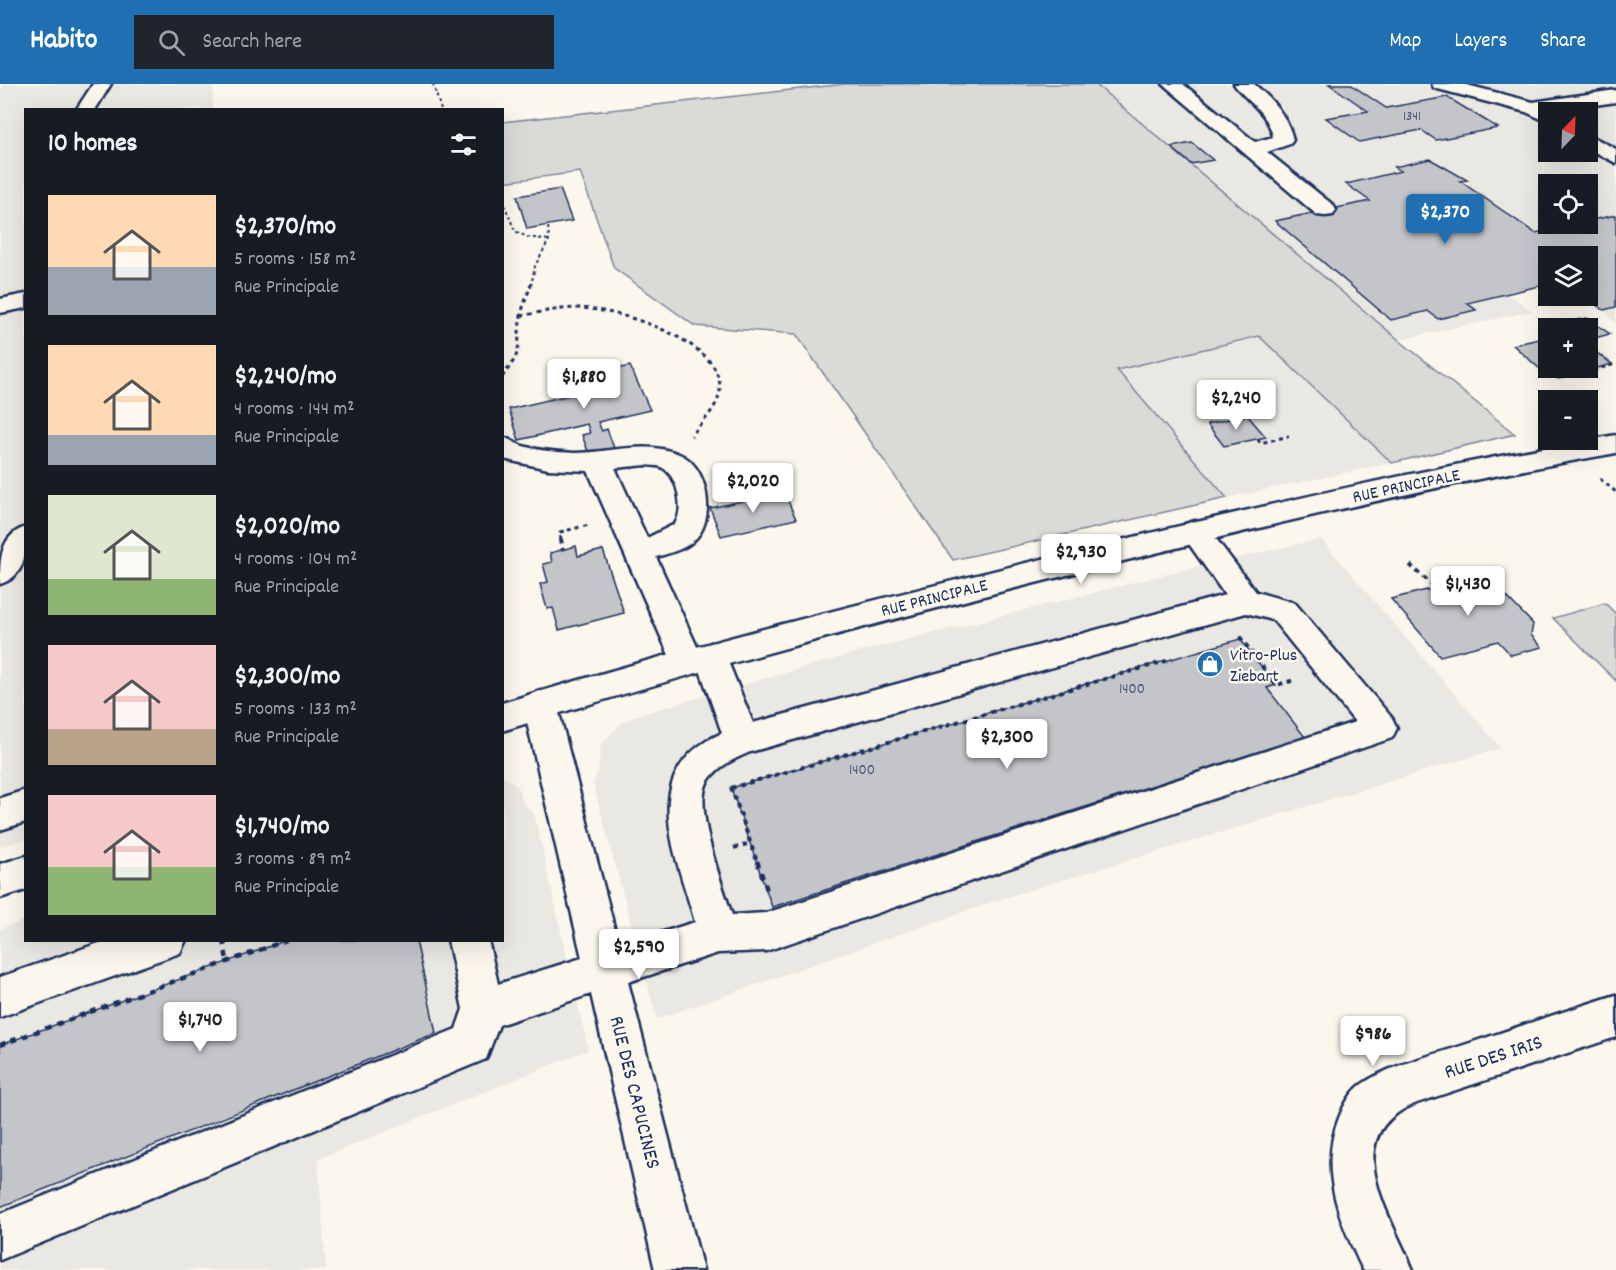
<!DOCTYPE html>
<meta charset="utf-8">
<style>
:root{--surface:#171b24;--page:#20242c;--text:#f1f3f6;--muted:#9ea1a6;--accent:#1f6fb2}
body{margin:0;font-family:Dekko,sans-serif;background:var(--page);color:var(--text);height:100vh;display:flex;flex-direction:column;font-size:22px;white-space:nowrap}
*{box-sizing:border-box;margin:0}
p{font-size:20px;color:var(--muted)}
.icon{flex:none;width:33px;height:33px;fill:none;stroke:currentColor;stroke-width:2;stroke-linecap:round;stroke-linejoin:round}
.map{position:relative;flex:1;overflow:hidden}
.side{position:absolute;left:24px;top:24px;width:480px;height:834px;display:flex;flex-direction:column;background:var(--surface);border-radius:0px;box-shadow:0 6px 24px #0002}
.side>*{flex:none}
.needle{width:39px;rotate:23deg}
.tools{position:absolute;left:1538px;top:18px;display:grid;gap:12px}
.tools a{display:grid;place-items:center;width:60px;height:60px;border-radius:0px;background:var(--surface);box-shadow:0 6px 24px #0002;font-size:30px}
.price{position:absolute;translate:-50% -51px;padding:0 14px;border-radius:6px;background:#fff;color:#222;font-size:20px;line-height:39px;filter:drop-shadow(0 2px 3px #0008)}
.price::after{content:'';position:absolute;left:50%;top:36px;width:18px;height:14px;margin-left:-9px;background:inherit;clip-path:polygon(0 0,100% 0,50% 100%)}
.price.on{background:var(--accent);color:#fff}
ul{padding:0;list-style:none}
li{display:flex;align-items:center;gap:18px;height:150px;padding:0 24px}
li span{display:grid;place-items:center;flex:none;width:168px;height:120px;border-radius:0px;color:#555}
li>.icon{margin-inline-start:auto}
span .icon{width:72px;height:72px;fill:#fffc;stroke-width:1}
li b{font-size:26px}
h2{display:flex;justify-content:space-between;align-items:center;height:72px;padding:0 24px;font-size:26px}
header{display:flex;align-items:center;gap:36px;box-sizing:border-box;height:84px;padding:0 30px;background:var(--accent);color:#fff}
header strong{font-size:28px}
nav{display:flex;gap:33px;margin-inline-start:auto;font-size:21px}
.search{width:420px;height:54px;background:var(--page);display:flex;align-items:center;gap:15px;box-sizing:border-box;padding:0 21px;border-radius:0px;color:var(--muted);font-size:22px}
.map>svg:first-child{display:block}
.built{fill:#eae8e2;fill-rule:evenodd}
.green{fill:#dadad7;stroke:#7a849a;stroke-width:1.5}
.building{fill:#c3c5c9;stroke:#1b2f5e;stroke-width:1.5}
.lines{fill:none;stroke-linecap:round;stroke-linejoin:round}
.minor-casing{stroke:#1b2f5e;stroke-width:5}
.major-casing{stroke:#1b2f5e;stroke-width:5}
.path-far3{stroke:#1b2f5e;stroke-width:2;stroke-dasharray:3 3;stroke-linecap:butt}
.path-far2{stroke:#1b2f5e;stroke-width:3;stroke-dasharray:4 4;stroke-linecap:butt}
.path-far1{stroke:#1b2f5e;stroke-width:4;stroke-dasharray:4.5 4.5;stroke-linecap:butt}
.path{stroke:#1b2f5e;stroke-width:4.5;stroke-dasharray:6 6;stroke-linecap:butt}
.minor{fill:#fbf7ec;fill-rule:evenodd}
.major{fill:#fbf7ec;fill-rule:evenodd}
.labels{text-anchor:middle;stroke-width:5;stroke-linejoin:round;paint-order:stroke}
.far-number-label{font-size:14px;fill:#455479}
.number-label{font-size:15px;fill:#455479}
.street-label{font-size:18px;fill:#1b2f5e;stroke:#fbf7ec}
.poi-label{font-size:18px;fill:#1b2f5e;stroke:#fbf7ec;text-anchor:start}
.near-street-label{font-size:21px;fill:#1b2f5e;stroke:#fbf7ec}
</style>
<header>
<strong>Habito</strong>
<div class="search"><svg class="icon" aria-label="search" viewBox="0 0 24 24"><circle cx="10" cy="10" r="6"/><path d="M15 15l6 6"/></svg>Search here</div>
<nav><a>Map</a><a>Layers</a><a>Share</a></nav>
</header>
<div class="map">
<svg width="1616" height="1186" viewBox="0 0 1616 1186">
<rect width="100%" height="100%" fill="#fbf7ec"/>
<filter id="ink" filterUnits="userSpaceOnUse"><feTurbulence type="fractalNoise" baseFrequency=".0167" numOctaves="2"/><feDisplacementMap in="SourceGraphic" scale="12" xChannelSelector="R" yChannelSelector="G"/><feConvolveMatrix kernelMatrix="1 2 1 2 8 2 1 2 1" color-interpolation-filters="sRGB"/></filter>
<g filter="url(#ink)">
<path class="built" d="M 3,0 L 213,0 L 213,25 L 26,26 L 26,755 L 0,763 L 0,10 Z
M 1095,0 L 1616,0 L 1616,240 L 1604,226 L 1583,212 L 1587,212 L 1587,172 L 1548,172 L 1548,200 L 1508,210 L 1532,227 L 1399,256 ZM 1548,28 L 1587,28 L 1587,68 L 1548,68 ZM 1548,100 L 1587,100 L 1587,140 L 1548,140 Z
M 1260,251 L 1392,379 L 1227,414 L 1116,286 Z
M 1321,455 L 1501,664 L 1004,814 L 657,935 L 593,699 L 598,688 L 601,661 L 622,639 L 638,631 L 862,567 L 1195,483 Z
M 503,692 L 517,702 L 523,719 L 534,729 L 588,966 L 318,1075 L 326,1186 L 0,1186 L 0,845 L 25,836 L 26,856 L 502,856 Z"/>
<path class="green" d="M 845,0 L 1095,0 L 1399,256 L 1515,350 L 1392,379 L 1259,252 L 1117,286 L 1227,414 L 953,476 L 796,250 L 695,242 L 614,184 L 580,88 L 503,98 L 502,38 Z
M 1605,519 L 1616,530 L 1616,597 L 1553,534 Z"/>
<path class="building" d="M 1329,0 L 1350,0 L 1386,24 L 1447,13 L 1498,44 L 1436,56 L 1421,46 L 1359,58 L 1326,34 L 1368,27 Z
M 1192,59 L 1213,76 L 1191,80 L 1171,63 Z
M 1430,75 L 1467,96 L 1460,97 L 1535,149 L 1587,140 L 1587,137 L 1616,131 L 1616,223 L 1604,226 L 1583,212 L 1587,212 L 1587,172 L 1548,172 L 1548,200 L 1467,219 L 1476,226 L 1438,235 L 1428,227 L 1391,236 L 1275,137 L 1370,117 L 1346,100 L 1401,87 L 1394,83 Z
M 560,105 L 572,137 L 527,145 L 517,112 Z
M 1587,234 L 1610,250 L 1595,254 L 1587,248 L 1587,244 L 1582,244 L 1572,237 Z
M 1548,253 L 1548,284 L 1587,284 L 1587,262 L 1612,280 L 1558,295 L 1544,284 L 1540,285 L 1513,261 Z
M 630,282 L 650,326 L 598,338 L 602,347 L 607,345 L 614,364 L 589,370 L 582,351 L 590,349 L 587,340 L 519,356 L 509,325 L 600,304 L 594,290 Z
M 1247,331 L 1266,353 L 1224,362 L 1207,340 Z
M 784,408 L 796,435 L 721,452 L 710,424 Z
M 576,462 L 578,472 L 603,466 L 624,529 L 559,546 L 553,524 L 547,525 L 540,500 L 548,498 L 543,480 L 552,478 L 550,469 Z
M 1486,491 L 1533,540 L 1531,551 L 1542,563 L 1511,571 L 1498,557 L 1440,572 L 1391,515 Z
M 1240,555 L 1276,601 L 1267,604 L 1305,653 L 772,823 L 731,704 Z
M 287,856 L 416,856 L 436,949 L 0,1123 L 0,961 Z"/>
<g class="lines">
<defs>
<path id="minor" d="M 93,0 L 111,0 L 95,26 L 76,26 Z
M 1163,0 L 1183,0 L 1255,58 L 1273,53 C 1268,28 1248,19 1234,0 L 1254,0 C 1272,15 1288,33 1293,56 L 1290,60 L 1267,68 L 1333,121 L 1336,126 L 1333,131 L 1325,132 L 1317,131 Z
M 1432,0 L 1463,0 L 1533,18 L 1616,6 L 1616,18 L 1553,27 L 1555,28 L 1548,28 L 1548,38 L 1526,28 L 1434,4 Z
M 1587,50 L 1616,65 L 1616,79 L 1587,64 Z
M 26,210 L 26,224 L 0,229 L 0,215 Z
M 502,353 C 510,355 516,360 523,362 C 540,367 557,368 574,369 C 609,369 645,356 679,370 C 707,381 716,431 697,453 C 687,465 670,469 656,473 L 698,565 L 711,559 L 722,563 L 753,639 L 1225,511 L 1180,447 L 1185,440 L 1195,437 L 1205,440 L 1256,508 L 1295,519 L 1392,634 L 1397,644 L 1392,654 L 766,867 L 718,869 L 628,898 L 703,1186 L 655,1186 L 591,910 L 499,941 L 486,975 L 0,1176 L 0,1130 L 456,945 L 463,925 L 448,856 L 488,856 L 498,900 L 582,874 L 523,621 L 528,611 L 540,607 L 552,611 L 557,621 L 619,862 L 695,838 C 676,769 635,687 722,649 L 700,586 L 688,591 L 676,587 L 588,387 L 548,385 L 503,375 ZM 646,381 C 651,382 656,381 661,383 C 678,391 685,425 675,440 L 647,454 L 615,384 ZM 1246,529 L 1273,536 L 1355,638 L 766,829 L 732,831 C 723,803 692,721 708,697 C 718,682 734,675 750,668 Z
M 26,443 C 26,466 27,492 0,500 C 0,476 0,451 26,443 Z
M 26,706 L 26,738 L 0,746 L 0,714 Z
M 108,856 L 186,856 L 180,869 L 0,933 L 0,893 Z
M 1616,911 L 1616,953 L 1417,1019 C 1334,1051 1391,1132 1413,1186 L 1363,1186 C 1340,1138 1318,1086 1339,1034 C 1344,1021 1351,1008 1362,1000 C 1392,980 1431,972 1464,961 C 1515,944 1565,927 1616,911 Z"/>
<path id="major" d="M 1616,351 L 1616,369 C 1428,402 1243,447 1059,493 C 872,540 686,589 502,647 L 502,619 C 686,563 872,516 1059,471 C 1244,426 1428,383 1616,351 Z
M 26,772 L 26,806 L 0,814 L 0,780 Z"/>
</defs>
<use href="#minor" class="minor-casing"/>
<use href="#major" class="major-casing"/>
<path class="path-far3" d="M 433,0 L 441,26
M 502,115 L 515,147 L 527,153 L 549,156
M 531,202 L 535,182 L 549,156 L 548,141"/>
<path class="path-far2" d="M 521,232 C 540,228 560,224 580,224 C 619,226 723,256 720,306 C 719,323 701,339 691,352
M 1586,288 L 1616,280
M 502,293 C 526,263 515,265 521,232 C 523,221 528,210 531,200
M 1258,355 L 1260,359 L 1289,352
M 1600,395 L 1616,408
M 561,456 L 560,448 L 589,441"/>
<path class="path-far1" d="M 561,455 L 563,466
M 1410,481 L 1436,504
M 1240,553 L 1276,601 L 1295,596
M 731,703 L 757,778
M 731,704 L 1173,575
M 734,764 L 750,759"/>
<path class="path" d="M 757,777 L 767,806
M 224,856 L 227,878
M 0,961 L 287,856"/>
<use href="#minor" class="minor"/>
<use href="#major" class="major"/>
</g>
</g>
<defs>
<symbol id="shop-disc" viewBox="-11 -11 22 22"><circle r="9.5" fill="#1f6fb2" stroke="#fbf7ec"/><path d="M-5-2.5h2.3a2.7 3.5 0 0 1 5.4 0H5L5.5 6h-11ZM-1.5-2.5h3a1.5 2.3 0 0 0-3 0Z" fill="#fff"/></symbol>
</defs>
<g fill-rule="evenodd">
<use href="#shop-disc" x="1195" y="565" width="30" height="30"/>
</g>
<g class="labels">
<g class="far-number-label">
<text x="1412" y="36">1341</text>
</g>
<g class="number-label">
<text x="1132" y="609">1400</text>
<text x="862" y="690">1400</text>
</g>
<g class="street-label">
<text transform="translate(1406 401) rotate(-12)" y="6">RUE PRINCIPALE</text>
<text transform="translate(934 513) rotate(-14)" y="6">RUE PRINCIPALE</text>
</g>
<g class="poi-label">
<text x="1230" y="576">Vitro-Plus<tspan x="1230" dy="21">Ziebart</tspan></text>
</g>
<g class="near-street-label">
<text transform="translate(1493 972) rotate(-18)" y="7">RUE DES IRIS</text>
<text transform="translate(636 1008) rotate(76)" y="7">RUE DES CAPUCINES</text>
</g>
</g>
</svg>
<div class="tools">
<a><svg class="needle" viewBox="-14 -14 28 28"><path d="M0-13l5 13h-10z" fill="#e53935"/><path d="M0 13l5-13h-10z" fill="#9ea1a6"/></svg></a>
<a><svg class="icon" aria-label="locate" viewBox="0 0 24 24"><circle cx="12" cy="12" r="6"/><path d="M12 2v4M12 18v4M2 12h4M18 12h4"/></svg></a>
<a><svg class="icon" aria-label="layers" viewBox="0 0 24 24"><path d="M12 4l9 5-9 5-9-5zM3 14l9 5 9-5"/></svg></a>
<a>+</a>
<a>−</a>
</div>
<b class="price on" style="left:1445px;top:161px">$2,370</b>
<b class="price" style="left:584px;top:326px">$1,880</b>
<b class="price" style="left:1236px;top:347px">$2,240</b>
<b class="price" style="left:753px;top:430px">$2,020</b>
<b class="price" style="left:1081px;top:501px">$2,930</b>
<b class="price" style="left:1468px;top:533px">$1,430</b>
<b class="price" style="left:1007px;top:686px">$2,300</b>
<b class="price" style="left:639px;top:896px">$2,590</b>
<b class="price" style="left:200px;top:969px">$1,740</b>
<b class="price" style="left:1373px;top:983px">$986</b>
<section class="side">
<h2>10 homes<svg class="icon" aria-label="filters" viewBox="0 0 24 24"><path d="M4 7h16M4 17h16"/><circle cx="9" cy="7" r="2"/><circle cx="15" cy="17" r="2"/></svg></h2>
<ul>
<li><span style="background:linear-gradient(#ffd9b3 60%,#9aa5b1 0)"><svg class="icon" aria-label="home" viewBox="0 0 24 24"><path d="M3 11l9-7 9 7M6 9v11h12V9"/></svg></span><div><b>$2,370/mo</b><p>5 rooms · 158 m²</p><p>Rue Principale</p></div></li>
<li><span style="background:linear-gradient(#ffd9b3 75%,#9aa5b1 0)"><svg class="icon" aria-label="home" viewBox="0 0 24 24"><path d="M3 11l9-7 9 7M6 9v11h12V9"/></svg></span><div><b>$2,240/mo</b><p>4 rooms · 144 m²</p><p>Rue Principale</p></div></li>
<li><span style="background:linear-gradient(#dfe7d0 70%,#8fb573 0)"><svg class="icon" aria-label="home" viewBox="0 0 24 24"><path d="M3 11l9-7 9 7M6 9v11h12V9"/></svg></span><div><b>$2,020/mo</b><p>4 rooms · 104 m²</p><p>Rue Principale</p></div></li>
<li><span style="background:linear-gradient(#f6c9c9 70%,#b9a48a 0)"><svg class="icon" aria-label="home" viewBox="0 0 24 24"><path d="M3 11l9-7 9 7M6 9v11h12V9"/></svg></span><div><b>$2,300/mo</b><p>5 rooms · 133 m²</p><p>Rue Principale</p></div></li>
<li><span style="background:linear-gradient(#f6c9c9 60%,#8fb573 0)"><svg class="icon" aria-label="home" viewBox="0 0 24 24"><path d="M3 11l9-7 9 7M6 9v11h12V9"/></svg></span><div><b>$1,740/mo</b><p>3 rooms · 89 m²</p><p>Rue Principale</p></div></li>
</ul>
</section>
</div>
